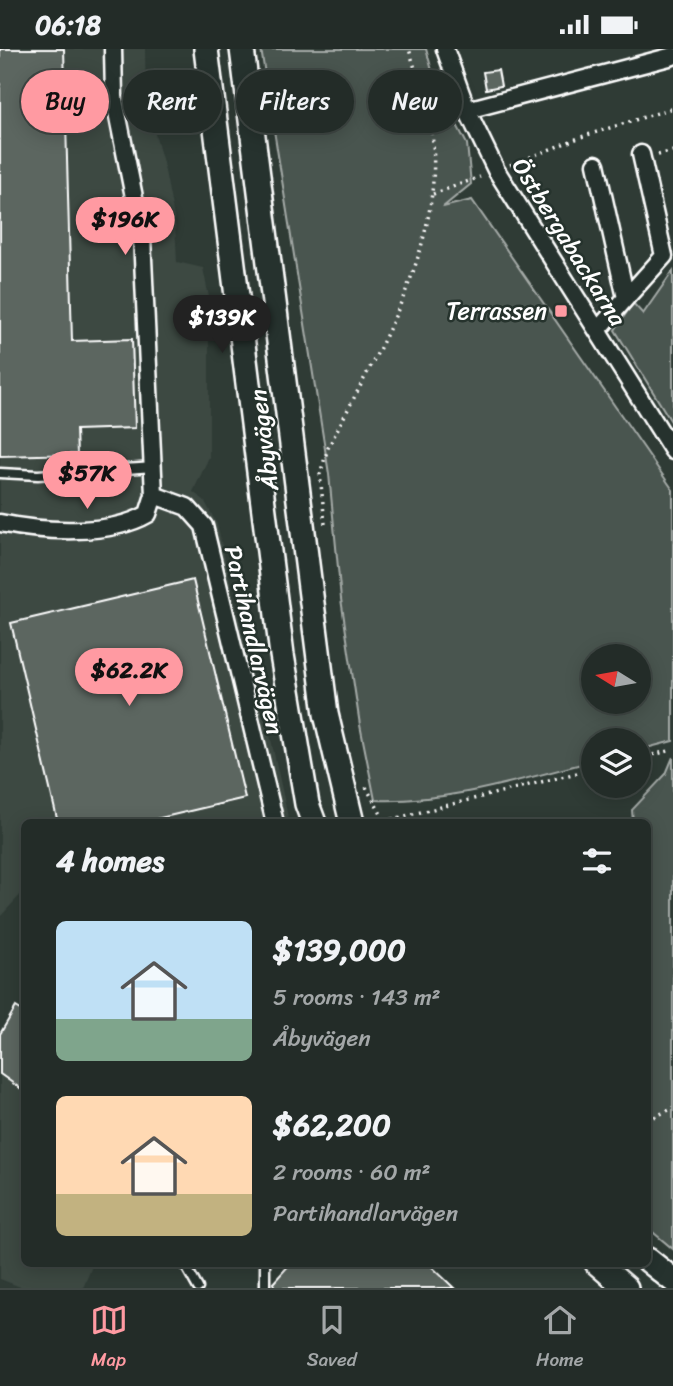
<!DOCTYPE html>
<meta charset="utf-8">
<style>
:root{--surface:#232c28;--page:#2b3430;--text:#f1f3f6;--muted:#a3a7a8;--line:#404845;--accent:#ff9aa2}
body{margin:0;font-family:Sriracha,sans-serif;background:var(--page);color:var(--text);height:100vh;display:flex;flex-direction:column;font-size:26px;white-space:nowrap}
*{box-sizing:border-box;margin:0}
p{font-size:23px;color:var(--muted)}
.icon{flex:none;width:38px;height:38px;fill:none;stroke:currentColor;stroke-width:2;stroke-linecap:round;stroke-linejoin:round}
.map{position:relative;flex:1;overflow:hidden}
.panel{position:absolute;left:21px;top:770px;width:630px;height:448px;display:flex;flex-direction:column;background:var(--surface);border-radius:10px;box-shadow:0 4px 18px #0003,0 0 0 2px var(--line)}
.panel>*{flex:none}
.top-card{position:absolute;left:21px;top:21px;width:632px;height:63px;display:flex;gap:14px}
.needle{width:46px;rotate:281deg}
.buttons{position:absolute;left:581px;top:595px;display:grid;gap:14px}
.buttons a{display:grid;place-items:center;width:70px;height:70px;border-radius:50%;background:var(--surface);box-shadow:0 4px 18px #0003,0 0 0 2px var(--line);font-size:35px}
.price{position:absolute;translate:-50% -60px;padding:0 16px;border-radius:24px;background:var(--accent);color:#111;font-size:23px;line-height:46px;filter:drop-shadow(0 2px 4px #0008)}
.price::after{content:'';position:absolute;left:50%;top:42px;width:21px;height:16px;margin-left:-10px;background:inherit;clip-path:polygon(0 0,100% 0,50% 100%)}
.price.current{background:#222;color:#fff}
ul{padding:0;list-style:none}
li{display:flex;align-items:center;gap:21px;height:175px;padding:0 35px}
li span{display:grid;place-items:center;flex:none;width:196px;height:140px;border-radius:10px;color:#555}
li>.icon{margin-inline-start:auto}
span .icon{width:84px;height:84px;fill:#fffc;stroke-width:1}
li b{font-size:30px}
h2{display:flex;justify-content:space-between;align-items:center;height:84px;padding:0 35px;font-size:30px}
.tag{padding:0 24px;border-radius:32px;background:var(--surface);box-shadow:0 4px 18px #0003,0 0 0 2px var(--line);font-size:24px;line-height:63px}
.tag.current{background:var(--accent);color:#111}
.status{display:flex;justify-content:space-between;align-items:center;height:49px;padding:0 35px;background:var(--surface);direction:ltr}
.status svg{height:19px;fill:currentColor}
.tab-bar{display:flex;justify-content:space-around;align-items:center;height:98px;border-top:2px solid var(--line);background:var(--surface);font-size:19px;color:var(--muted)}
.tab-bar a{display:grid;justify-items:center;gap:4px}
.tab-bar .current{color:var(--accent)}
.map>svg:first-child{display:block}
.built{fill:#3c4842}
.green{fill:#4a544f;stroke:#a4aaa7;stroke-width:2;fill-rule:evenodd}
.building{fill:#5b6661;stroke:#fff;stroke-width:2}
.lines{fill:none;stroke-linecap:round;stroke-linejoin:round}
.lane-casing{stroke:#fff;stroke-width:13}
.street-casing{stroke:#fff;stroke-width:21}
.secondary-casing{stroke:#fff;stroke-width:28}
.path{stroke:#fff;stroke-width:3.5;stroke-dasharray:2 5;stroke-linecap:butt}
.lane{stroke:#26332d;stroke-width:8}
.street{stroke:#26332d;stroke-width:16}
.secondary{stroke:#26332d;stroke-width:23}
.poi-dot{fill:#ff9aa2;stroke:#26332d;stroke-width:2.5}
.labels{text-anchor:middle;stroke-width:5;stroke-linejoin:round;paint-order:stroke}
.street-label{font-size:24px;fill:#fff;stroke:#26332d}
.poi-label{font-size:24px;fill:#fff;stroke:#26332d;text-anchor:end}
</style>
<div class="status"><b>06:18</b><svg viewBox="0 0 49 12"><path d="M0 12V9h3v3zM5 12V6h3v6zM10 12V3h3v9zM15 12V0h3v12zM26 1h20v11H26zM47 4h2v5h-2z"/></svg></div>
<div class="map">
<svg width="673" height="1239" viewBox="0 0 673 1239">
<rect width="100%" height="100%" fill="#2f3b35"/>
<filter id="ink" filterUnits="userSpaceOnUse"><feTurbulence type="fractalNoise" baseFrequency=".0143" numOctaves="2"/><feDisplacementMap in="SourceGraphic" scale="14" xChannelSelector="R" yChannelSelector="G"/><feConvolveMatrix kernelMatrix="1 2 1 2 8 2 1 2 1" color-interpolation-filters="sRGB"/></filter>
<g filter="url(#ink)">
<path class="built" d="M 0,0 L 145,0 L 146,53 L 164,117 L 175,173 L 177,213 L 203,219 L 209,248 L 209,408 L 193,443 L 204,451 L 217,475 L 258,654 L 269,681 L 289,773 L 24,774 L 24,842 L 0,868 Z
M 16,958 L 24,963 L 24,1214 L 93,1215 L 83,1239 L 23,1239 L 0,1230 L 0,985 Z"/>
<path class="green" d="M 261,0 L 426,0 L 436,36 L 467,95 L 471,135 L 443,158 L 472,151 L 673,441 L 673,692 L 639,701 L 639,691 L 593,691 L 593,712 C 522,730 449,754 375,751 L 360,676 L 341,550 L 329,425 ZM 593,607 L 639,607 L 639,653 L 593,653 Z
M 673,222 L 673,374 L 672,374 L 615,281 L 633,254 L 643,265 Z
M 673,708 L 673,1200 L 648,1179 L 648,774 L 633,773 L 632,761 L 666,725 Z"/>
<path class="building" d="M 0,0 L 64,0 L 72,292 L 132,290 L 135,379 L 76,381 L 77,405 L 0,407 Z
M 498,21 L 501,37 L 486,40 L 483,23 Z
M 193,531 L 245,749 L 139,774 L 58,774 L 11,574 Z
M 16,958 L 24,963 L 24,1042 L 0,1025 L 0,985 Z
M 291,1214 L 428,1214 L 454,1239 L 275,1239 L 273,1234 Z"/>
<g class="lines">
<defs>
<path id="lane" d="M 0,424 L 38,426 L 154,418
M 184,1214 L 198,1239
M 265,1239 L 265,1214"/>
<path id="street" d="M 445,0 L 467,61 L 496,121 L 673,402
M 467,61 L 673,7
M 596,115 L 626,249 L 598,281
M 626,249 L 664,207 L 641,105
M 154,446 L 187,458 L 204,477 L 275,774
M 0,474 C 43,483 110,487 148,465 L 154,446 L 142,188 L 114,48 L 113,0"/>
<path id="secondary" d="M 206,0 L 282,606 L 307,755 L 314,774
M 242,0 L 326,665 L 352,774
M 648,1211 L 673,1231
M 597,1214 L 626,1239"/>
</defs>
<use href="#lane" class="lane-casing"/>
<use href="#street" class="street-casing"/>
<use href="#secondary" class="secondary-casing"/>
<path class="path" d="M 658,106 L 673,102
M 510,116 L 581,88 L 673,59
M 433,145 L 480,128
M 325,475 L 320,425 L 328,399 C 376,303 441,206 433,94 C 430,62 418,30 409,0
M 639,709 L 673,701
M 366,738 L 386,774
M 385,772 L 593,720
M 648,1071 L 673,1059"/>
<use href="#lane" class="lane"/>
<use href="#street" class="street"/>
<use href="#secondary" class="secondary"/>
</g>
</g>
<rect class="poi-dot" x="554" y="255" width="14" height="14" rx="3.5"/>
<g class="labels">
<g class="street-label">
<text transform="translate(569 193) rotate(58)" y="8">Östbergabackarna</text>
<text transform="translate(264 391) rotate(-97)" y="8">Åbyvägen</text>
<text transform="translate(254 591) rotate(77)" y="8">Partihandlarvägen</text>
</g>
<g class="poi-label">
<text x="547" y="270">Terrassen</text>
</g>
</g>
</svg>
<div class="buttons">
<a><svg class="needle" viewBox="-14 -14 28 28"><path d="M0-13l5 13h-10z" fill="#e53935"/><path d="M0 13l5-13h-10z" fill="#a3a7a8"/></svg></a>
<a><svg class="icon" aria-label="layers" viewBox="0 0 24 24"><path d="M12 4l9 5-9 5-9-5zM3 14l9 5 9-5"/></svg></a>
</div>
<b class="price" style="left:125px;top:208px">$196K</b>
<b class="price current" style="left:222px;top:306px">$139K</b>
<b class="price" style="left:87px;top:462px">$57K</b>
<b class="price" style="left:129px;top:659px">$62.2K</b>
<div class="top-card">
<a class="tag current">Buy</a>
<a class="tag">Rent</a>
<a class="tag">Filters</a>
<a class="tag">New</a>
</div>
<section class="panel">
<h2>4 homes<svg class="icon" aria-label="filters" viewBox="0 0 24 24"><path d="M4 7h16M4 17h16"/><circle cx="9" cy="7" r="2"/><circle cx="15" cy="17" r="2"/></svg></h2>
<ul>
<li><span style="background:linear-gradient(#bfe0f5 70%,#7fa58c 0)"><svg class="icon" aria-label="home" viewBox="0 0 24 24"><path d="M3 11l9-7 9 7M6 9v11h12V9"/></svg></span><div><b>$139,000</b><p>5 rooms · 143 m²</p><p>Åbyvägen</p></div></li>
<li><span style="background:linear-gradient(#ffd9b3 70%,#c2b280 0)"><svg class="icon" aria-label="home" viewBox="0 0 24 24"><path d="M3 11l9-7 9 7M6 9v11h12V9"/></svg></span><div><b>$62,200</b><p>2 rooms · 60 m²</p><p>Partihandlarvägen</p></div></li>
</ul>
</section>
</div>
<nav class="tab-bar">
<a class="current"><svg class="icon" aria-label="map" viewBox="0 0 24 24"><path d="M3 6l6-2 6 2 6-2v14l-6 2-6-2-6 2zM9 4v14M15 6v14"/></svg>Map</a>
<a><svg class="icon" aria-label="saved" viewBox="0 0 24 24"><path d="M7 4h10v16l-5-4-5 4z"/></svg>Saved</a>
<a><svg class="icon" aria-label="home" viewBox="0 0 24 24"><path d="M3 11l9-7 9 7M6 9v11h12V9"/></svg>Home</a>
</nav>
